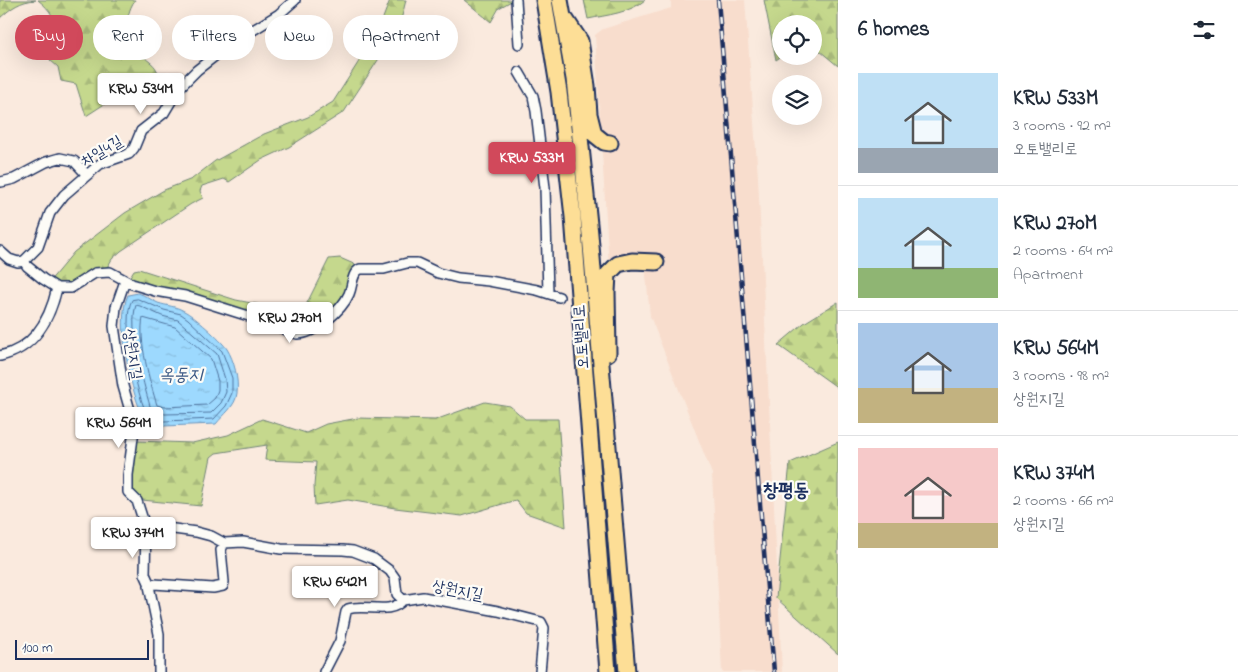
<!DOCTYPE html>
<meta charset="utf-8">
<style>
:root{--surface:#fff;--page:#f2f2f3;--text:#1f2937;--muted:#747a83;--line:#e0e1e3;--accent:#d1495b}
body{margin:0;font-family:"Indie Flower","Poor Story",sans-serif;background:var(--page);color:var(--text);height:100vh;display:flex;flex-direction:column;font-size:19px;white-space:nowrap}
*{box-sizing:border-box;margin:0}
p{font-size:16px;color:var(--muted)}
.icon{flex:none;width:28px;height:28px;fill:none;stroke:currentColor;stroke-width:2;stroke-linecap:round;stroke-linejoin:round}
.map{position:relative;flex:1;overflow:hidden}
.details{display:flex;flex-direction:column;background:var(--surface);width:400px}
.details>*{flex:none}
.banner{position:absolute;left:15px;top:15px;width:475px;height:45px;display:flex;gap:10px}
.buttons{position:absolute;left:772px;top:15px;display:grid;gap:10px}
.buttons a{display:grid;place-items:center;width:50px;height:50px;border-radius:50%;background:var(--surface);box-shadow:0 5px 20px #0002;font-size:25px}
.scale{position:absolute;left:15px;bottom:12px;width:134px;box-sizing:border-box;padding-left:5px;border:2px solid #1b2f5e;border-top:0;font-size:14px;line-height:18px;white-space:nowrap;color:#1b2f5e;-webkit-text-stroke:4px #fdfcf7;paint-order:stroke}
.price{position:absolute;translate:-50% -42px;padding:0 11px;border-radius:5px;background:#fff;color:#222;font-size:16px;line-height:32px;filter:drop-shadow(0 1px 2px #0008)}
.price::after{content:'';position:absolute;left:50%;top:30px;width:15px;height:11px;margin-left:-8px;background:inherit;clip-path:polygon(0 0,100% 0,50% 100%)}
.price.on{background:var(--accent);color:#fff}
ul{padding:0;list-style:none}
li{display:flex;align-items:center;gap:15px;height:125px;padding:0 20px}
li+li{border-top:1px solid var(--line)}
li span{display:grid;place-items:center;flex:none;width:140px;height:100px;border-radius:0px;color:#555}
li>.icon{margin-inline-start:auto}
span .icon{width:60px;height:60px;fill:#fffc;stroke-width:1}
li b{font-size:21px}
h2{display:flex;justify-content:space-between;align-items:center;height:60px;padding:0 20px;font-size:21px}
.pill{padding:0 18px;border-radius:22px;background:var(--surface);box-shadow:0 5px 20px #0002;font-size:18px;line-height:45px}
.pill.on{background:var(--accent);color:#fff}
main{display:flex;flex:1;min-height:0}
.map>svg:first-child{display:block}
.built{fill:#f8ddcd}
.forest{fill:url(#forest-firs);stroke:#708476}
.water{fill:url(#water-ripples);stroke:#6995be}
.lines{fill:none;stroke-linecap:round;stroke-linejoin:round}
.shore{stroke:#4f739e;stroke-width:1}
.minor-casing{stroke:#1b2f5e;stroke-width:12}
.trunk-casing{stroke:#1b2f5e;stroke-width:19}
.minor{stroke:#fdfcf7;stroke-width:9}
.trunk{stroke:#fdde96;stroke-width:15}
.rail-casing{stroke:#1b2f5e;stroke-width:4.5}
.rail{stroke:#fdfcf7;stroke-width:2.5;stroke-dasharray:8;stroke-linecap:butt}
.labels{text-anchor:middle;stroke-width:4.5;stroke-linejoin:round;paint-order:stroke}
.street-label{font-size:16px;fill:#1b2f5e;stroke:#fdfcf7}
.water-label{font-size:18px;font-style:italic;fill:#3c5a86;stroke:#fdfcf7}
.quarter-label{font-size:19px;font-weight:bold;fill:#1b2f5e;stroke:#fdfcf7}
</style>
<main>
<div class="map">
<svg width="838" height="672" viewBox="0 0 838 672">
<defs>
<pattern id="forest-firs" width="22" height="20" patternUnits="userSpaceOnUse" patternTransform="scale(1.25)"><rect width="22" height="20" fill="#c5d88d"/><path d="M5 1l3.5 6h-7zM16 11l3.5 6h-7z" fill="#a9ba7c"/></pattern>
<pattern id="water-ripples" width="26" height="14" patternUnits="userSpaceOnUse" patternTransform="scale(1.25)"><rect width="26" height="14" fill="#9dd9fe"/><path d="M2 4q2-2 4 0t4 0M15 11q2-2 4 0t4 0" fill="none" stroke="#87bbdc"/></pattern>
</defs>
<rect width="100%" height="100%" fill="#faeade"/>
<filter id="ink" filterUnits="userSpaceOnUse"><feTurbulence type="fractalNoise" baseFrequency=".02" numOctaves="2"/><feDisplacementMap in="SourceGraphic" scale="10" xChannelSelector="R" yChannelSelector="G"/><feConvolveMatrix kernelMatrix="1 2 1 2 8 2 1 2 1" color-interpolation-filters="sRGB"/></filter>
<g filter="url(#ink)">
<path class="built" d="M 671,0 L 745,0 L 758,177 L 782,672 L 722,672 L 712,474 L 650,316 L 645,265 L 609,268 L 595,35 L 603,29 L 671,8 Z"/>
<path class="forest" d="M 0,0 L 36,0 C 20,1 11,8 0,18 Z
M 38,0 L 135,0 C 122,19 127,41 143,56 C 150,63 155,64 158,73 L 145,78 L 86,116 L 76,84 L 61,81 L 58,67 L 50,60 C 49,31 66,22 38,0 Z
M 390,0 L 406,0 L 402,16 L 381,42 L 380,57 L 344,112 L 289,147 L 261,160 L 229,182 L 224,179 L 202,186 L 200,191 L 203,198 L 191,204 L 121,251 L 112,259 L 108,266 L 65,287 L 49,282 L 74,252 L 125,213 L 164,190 L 192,179 L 215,161 L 264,134 L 308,117 L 333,102 L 358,63 L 383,18 Z
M 464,0 L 513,0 L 499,8 L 491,22 Z
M 584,0 L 645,0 C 630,13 607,15 588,19 Z
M 764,0 L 838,0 L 838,66 L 814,46 L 814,24 L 781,24 L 782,56 L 776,60 Z
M 340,258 L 356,265 L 356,270 L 345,297 L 321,321 L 303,332 L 157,290 L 129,278 L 134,270 L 139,269 L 236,300 L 272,307 L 304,309 L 329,259 Z
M 838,302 L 838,388 L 778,345 L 804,323 Z
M 485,402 L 510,406 L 525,419 L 558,419 L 566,527 L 526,513 L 516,500 L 462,516 L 395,508 L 348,500 L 315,505 L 314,486 L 316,462 L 265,460 L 267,445 L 216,453 L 211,457 L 201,506 L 142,500 L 131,491 L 136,441 L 192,443 L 228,435 L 262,419 L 306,433 L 326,424 L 358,418 L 435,420 Z
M 838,442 L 838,654 L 776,598 L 790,463 Z"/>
<path class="water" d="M 138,293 C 145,295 151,300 158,303 C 167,306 176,306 184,311 C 193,315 222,341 227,349 C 234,360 239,380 237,393 C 236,406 223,415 216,424 L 164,426 L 146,422 C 131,397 115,321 128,295 Z"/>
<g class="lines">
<path class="shore" d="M 138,299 L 164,310 L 181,314 L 188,319 L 222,351 L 232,378 L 232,393 L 226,406 L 214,419 L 164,421 L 148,416 C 137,398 120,319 132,300 Z
M 136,305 L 140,306 L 162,316 L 178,320 L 217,354 L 225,379 L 226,392 L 221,403 L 211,413 L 165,414 L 153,411 L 150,406 C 143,382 128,328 136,305 Z
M 143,318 L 175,327 L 211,359 L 218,381 L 218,390 L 215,398 L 207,405 L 165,407 L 157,405 C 150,383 138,340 143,318 Z"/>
<defs>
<path id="minor" d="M 516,0 L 519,44
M 519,72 L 533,96 L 536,111 L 545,188 L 548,293
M 1,182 L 14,179 L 46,162 L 60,158 L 74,161 L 87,175
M 0,251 L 9,259 L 18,262 L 24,261 L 38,247 L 50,213 L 64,195 L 100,164 L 129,154 L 134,148 L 141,131 L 164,113 L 179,88 L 197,70 L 229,45 L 279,14 L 295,0
M 24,261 L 27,266 L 43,279 L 57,288 L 71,288 L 95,273 L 110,272 L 132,284 L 155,291 L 185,296 L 255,318 L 297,334 C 315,334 342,310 349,294 C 353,285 351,274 360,269 L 384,269 L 407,263 L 417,263 L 438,273 L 458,278 L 489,281 L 537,290 L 559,297
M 125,281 L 116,307 L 114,326 L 123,386 L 133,421 L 134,430 L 128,475 L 128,492 L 137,501 L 144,523 L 152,526 L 196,532 L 211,536 L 224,543 L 243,542 L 281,549 L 343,550 L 353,551 L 374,559 L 390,571 L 395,578 L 397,594 L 403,600 L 423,597 L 498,611 L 541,622 L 544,628 L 540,672
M 0,356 C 34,349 50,319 57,288
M 146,525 L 145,574 L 150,585
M 159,672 L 159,634 L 149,586 L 154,584 L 213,588 L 223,586 L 224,582 L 221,550 L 224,543
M 324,672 L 340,641 L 346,612 L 348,609 C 365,603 390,616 403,600"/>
<path id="trunk" d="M 544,0 L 559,92 L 573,217 L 608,672
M 560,0 L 574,79 L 590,234 L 627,672
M 566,20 L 580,41 L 587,86 L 589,114 L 594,134 L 604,142 L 610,143
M 608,353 L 607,292 L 608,274 L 618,264 L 632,261 L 656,262"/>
</defs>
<use href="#minor" class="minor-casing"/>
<use href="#trunk" class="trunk-casing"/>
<use href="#minor" class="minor"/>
<use href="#trunk" class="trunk"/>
<defs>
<path id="rail" d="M 718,0 L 774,672"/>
</defs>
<use href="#rail" class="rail-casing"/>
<use href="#rail" class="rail"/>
</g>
</g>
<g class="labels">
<g class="street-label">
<text transform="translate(101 150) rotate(-31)" y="6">차일4길</text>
<text transform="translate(580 337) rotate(-94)" y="6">오토밸리로</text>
<text transform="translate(134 354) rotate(81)" y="6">상원지길</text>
<text transform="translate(458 589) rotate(11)" y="6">상원지길</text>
</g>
<g class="water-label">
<text x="181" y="380">옥동지</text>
</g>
<g class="quarter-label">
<text x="786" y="496">창평동</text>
</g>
</g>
</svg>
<div class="buttons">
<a><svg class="icon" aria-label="locate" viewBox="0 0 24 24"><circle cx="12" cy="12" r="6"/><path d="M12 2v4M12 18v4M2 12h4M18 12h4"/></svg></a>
<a><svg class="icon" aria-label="layers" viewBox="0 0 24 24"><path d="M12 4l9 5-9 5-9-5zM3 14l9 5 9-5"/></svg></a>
</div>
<div class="scale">100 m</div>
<b class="price" style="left:141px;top:115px">KRW 534M</b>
<b class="price on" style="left:532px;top:184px">KRW 533M</b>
<b class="price" style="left:290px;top:344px">KRW 270M</b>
<b class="price" style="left:119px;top:449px">KRW 564M</b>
<b class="price" style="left:133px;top:559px">KRW 374M</b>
<b class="price" style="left:335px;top:608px">KRW 642M</b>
<div class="banner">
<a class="pill on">Buy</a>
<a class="pill">Rent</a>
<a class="pill">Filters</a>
<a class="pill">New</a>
<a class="pill">Apartment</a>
</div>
</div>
<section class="details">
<h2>6 homes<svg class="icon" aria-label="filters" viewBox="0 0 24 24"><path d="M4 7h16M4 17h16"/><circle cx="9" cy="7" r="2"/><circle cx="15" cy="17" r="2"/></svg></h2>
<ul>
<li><span style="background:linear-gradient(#bfe0f5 75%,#9aa5b1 0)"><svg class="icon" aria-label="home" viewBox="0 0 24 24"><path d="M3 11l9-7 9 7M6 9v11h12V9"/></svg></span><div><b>KRW 533M</b><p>3 rooms · 92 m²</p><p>오토밸리로</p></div></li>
<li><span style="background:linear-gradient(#bfe0f5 70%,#8fb573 0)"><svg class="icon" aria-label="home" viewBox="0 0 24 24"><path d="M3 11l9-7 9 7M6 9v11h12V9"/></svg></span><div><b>KRW 270M</b><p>2 rooms · 64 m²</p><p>Apartment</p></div></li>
<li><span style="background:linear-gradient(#a9c7e8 65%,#c2b280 0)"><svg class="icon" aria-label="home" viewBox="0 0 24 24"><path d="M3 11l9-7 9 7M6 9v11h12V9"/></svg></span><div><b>KRW 564M</b><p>3 rooms · 98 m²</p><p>상원지길</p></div></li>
<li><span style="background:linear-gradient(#f6c9c9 75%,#c2b280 0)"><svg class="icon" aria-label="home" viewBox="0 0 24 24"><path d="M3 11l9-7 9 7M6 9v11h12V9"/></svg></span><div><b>KRW 374M</b><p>2 rooms · 66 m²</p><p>상원지길</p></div></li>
</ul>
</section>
</main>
